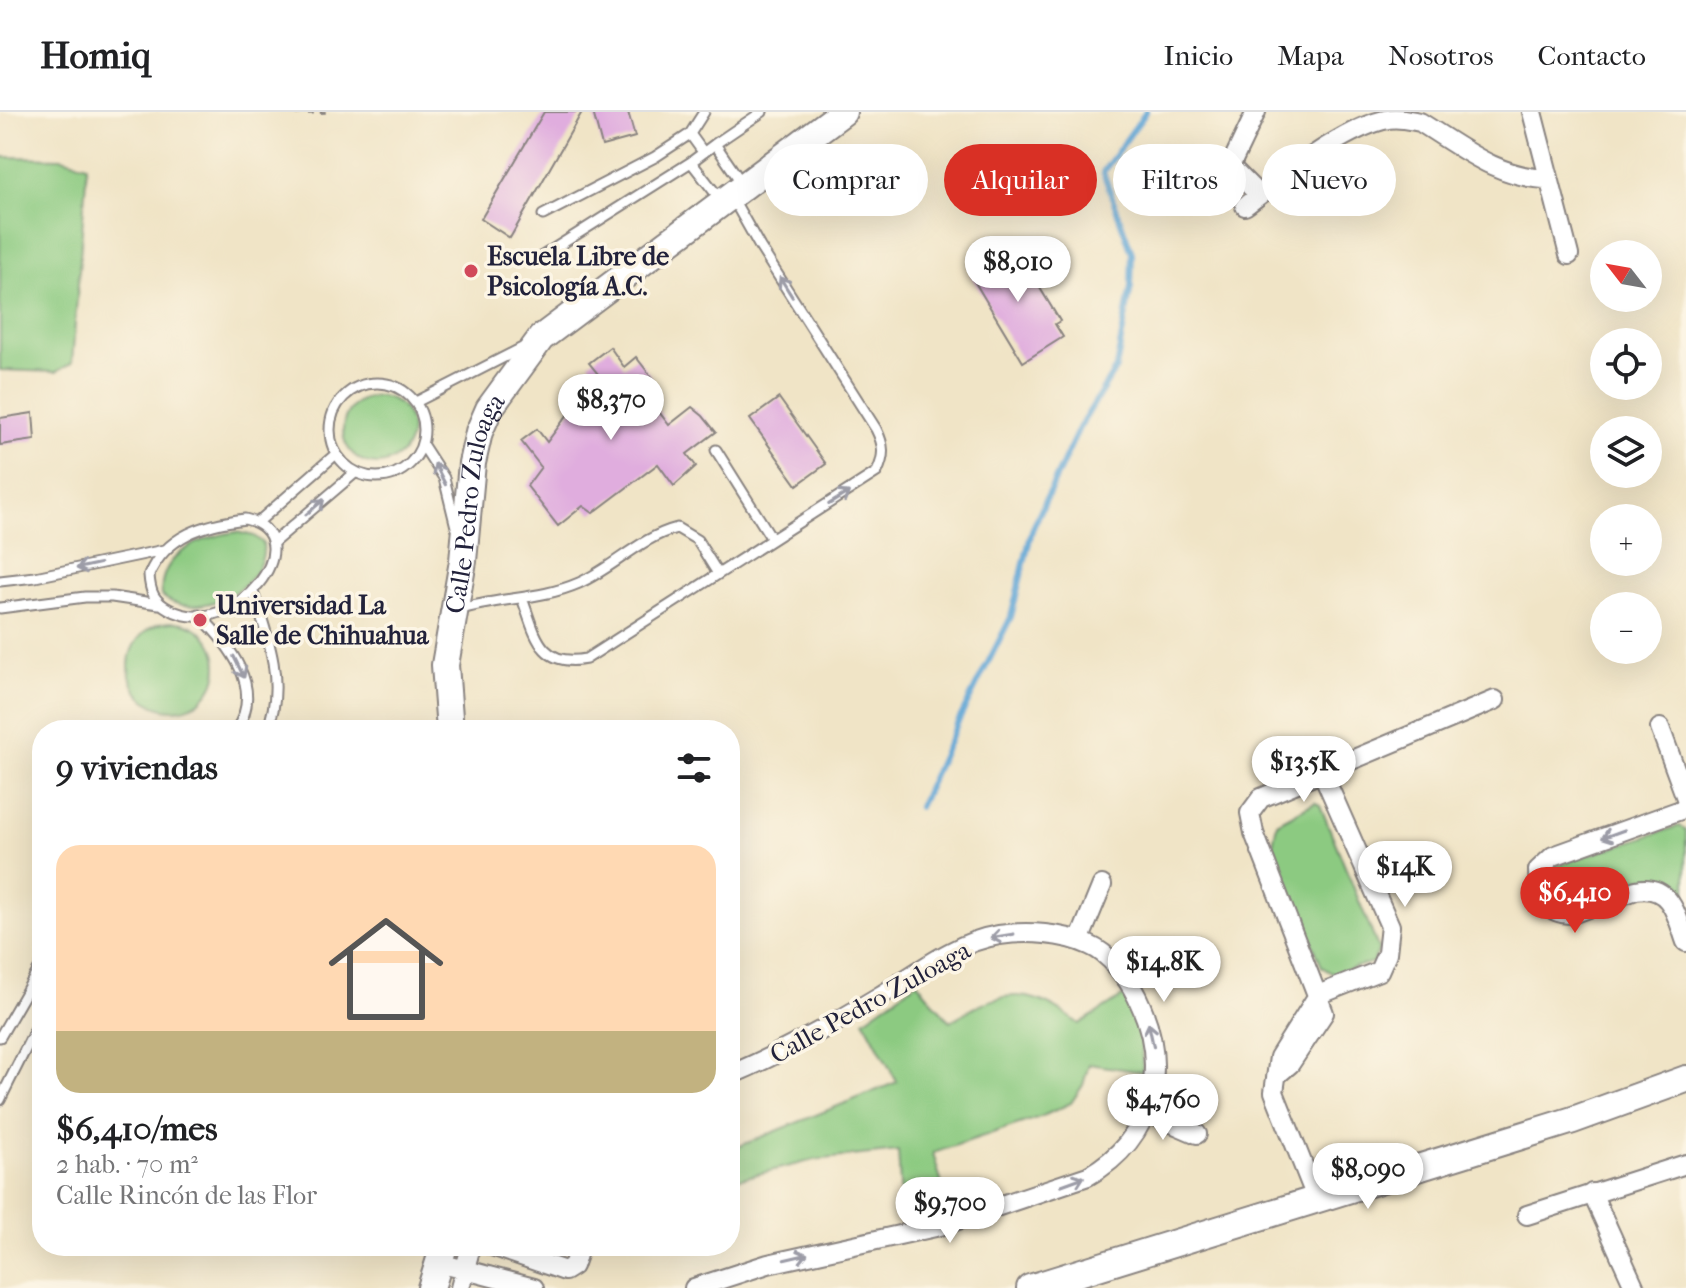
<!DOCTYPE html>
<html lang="es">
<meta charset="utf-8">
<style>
:root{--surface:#fff;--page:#f2f2f2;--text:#202124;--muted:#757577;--line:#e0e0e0;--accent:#d93025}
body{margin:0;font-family:"IM FELL French Canon",serif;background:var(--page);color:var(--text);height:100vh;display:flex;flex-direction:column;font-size:30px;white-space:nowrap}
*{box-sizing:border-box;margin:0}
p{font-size:26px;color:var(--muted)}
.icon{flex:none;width:44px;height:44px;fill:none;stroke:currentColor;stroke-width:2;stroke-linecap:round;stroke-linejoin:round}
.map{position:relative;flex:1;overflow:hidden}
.sheet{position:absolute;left:32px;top:608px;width:708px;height:536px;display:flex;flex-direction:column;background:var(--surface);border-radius:32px;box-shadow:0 8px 32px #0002}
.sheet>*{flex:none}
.top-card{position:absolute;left:764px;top:32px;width:760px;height:72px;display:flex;gap:16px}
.needle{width:52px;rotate:301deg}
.controls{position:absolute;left:1590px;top:128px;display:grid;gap:16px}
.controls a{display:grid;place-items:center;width:72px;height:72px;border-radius:50%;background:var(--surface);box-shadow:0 8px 32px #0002;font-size:40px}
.price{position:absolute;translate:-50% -68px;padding:0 18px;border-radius:28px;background:#fff;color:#222;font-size:26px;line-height:52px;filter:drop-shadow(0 2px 4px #0008)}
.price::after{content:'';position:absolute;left:50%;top:48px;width:24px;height:18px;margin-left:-12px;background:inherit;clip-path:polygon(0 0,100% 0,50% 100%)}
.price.active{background:var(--accent);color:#fff}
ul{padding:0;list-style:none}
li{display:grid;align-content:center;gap:16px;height:424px;padding:0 24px}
li span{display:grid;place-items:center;height:248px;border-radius:24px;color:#555}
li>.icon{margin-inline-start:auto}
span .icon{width:144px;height:144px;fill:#fffc;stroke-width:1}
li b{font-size:34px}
h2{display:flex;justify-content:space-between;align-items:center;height:96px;padding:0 24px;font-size:34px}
.tag{padding:0 28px;border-radius:36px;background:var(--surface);box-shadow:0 8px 32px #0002;font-size:28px;line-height:72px}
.tag.active{background:var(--accent);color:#fff}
header{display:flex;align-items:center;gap:48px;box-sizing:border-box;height:112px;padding:0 40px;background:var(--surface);border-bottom:2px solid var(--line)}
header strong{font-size:38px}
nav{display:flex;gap:44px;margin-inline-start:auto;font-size:28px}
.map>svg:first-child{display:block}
.green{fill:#8cca81;stroke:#57765e;stroke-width:2}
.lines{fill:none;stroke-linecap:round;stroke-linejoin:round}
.stream{stroke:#5fa5d5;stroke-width:6}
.building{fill:#e0adde}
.lane-casing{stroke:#898380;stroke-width:13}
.street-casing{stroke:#898380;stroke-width:22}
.secondary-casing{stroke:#898380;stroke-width:30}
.path{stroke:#898380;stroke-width:3;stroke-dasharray:6 6;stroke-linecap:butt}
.lane{stroke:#fff;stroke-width:9}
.street{stroke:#fff;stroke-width:18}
.secondary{stroke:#fff;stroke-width:26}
.oneway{stroke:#9c9ca7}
.poi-dot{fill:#d1495b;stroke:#fcf5e5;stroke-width:3}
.labels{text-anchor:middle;stroke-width:7;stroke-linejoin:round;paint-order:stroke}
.poi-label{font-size:26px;font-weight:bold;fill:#22223b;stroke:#fcf5e5;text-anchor:start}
.street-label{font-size:26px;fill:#22223b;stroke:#fcf5e5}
</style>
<header>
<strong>Homiq</strong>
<nav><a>Inicio</a><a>Mapa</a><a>Nosotros</a><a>Contacto</a></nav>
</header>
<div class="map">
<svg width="1686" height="1176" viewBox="0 0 1686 1176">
<rect width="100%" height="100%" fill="#fcf5e5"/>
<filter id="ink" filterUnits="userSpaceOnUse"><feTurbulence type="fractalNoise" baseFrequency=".0125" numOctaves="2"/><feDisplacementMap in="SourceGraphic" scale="16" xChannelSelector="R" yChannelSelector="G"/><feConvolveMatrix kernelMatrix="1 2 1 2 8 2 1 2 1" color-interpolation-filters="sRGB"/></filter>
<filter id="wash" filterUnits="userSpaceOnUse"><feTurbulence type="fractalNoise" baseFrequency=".006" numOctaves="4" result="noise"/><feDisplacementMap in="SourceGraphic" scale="32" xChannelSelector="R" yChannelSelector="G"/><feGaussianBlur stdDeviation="1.8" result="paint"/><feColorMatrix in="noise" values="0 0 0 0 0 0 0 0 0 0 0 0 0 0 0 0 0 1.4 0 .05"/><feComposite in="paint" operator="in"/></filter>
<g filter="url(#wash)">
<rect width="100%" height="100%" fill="#f0e4c6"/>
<path class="green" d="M 0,45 L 62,46 L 87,53 L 72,251 L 56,260 L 0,258 Z
M343 318a34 34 0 1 1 68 0a34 34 0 1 1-68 0Z
M 236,420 L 254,424 L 263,431 C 269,475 195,512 162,484 C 157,442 202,425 236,420 Z
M129 554a44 44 0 1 1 88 0a44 44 0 1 1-88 0Z
M 1315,690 L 1320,693 L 1379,838 L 1373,850 L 1333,862 L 1322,855 L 1273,732 L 1277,711 Z
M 1679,714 L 1686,718 L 1686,781 C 1644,729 1559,827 1545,767 L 1554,754 Z
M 917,870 L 950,910 C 1001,877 1030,873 1079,912 L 1124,884 L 1140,916 L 1143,960 L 1089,952 L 1083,973 L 1071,991 L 1043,1004 L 933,1041 L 949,1097 L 902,1106 L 898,1039 L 814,1048 L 730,1069 L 730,1038 L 897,970 L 864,908 Z"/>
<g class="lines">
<path class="stream" d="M 919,695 L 957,612 L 1011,505 L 1032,418 L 1079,316 L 1116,256 L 1131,174 L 1132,141 L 1103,60 L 1146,0"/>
</g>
<g id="blocks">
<path class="building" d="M 544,0 L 582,0 L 510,126 L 481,107 Z
M 593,0 L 628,0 L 635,25 L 602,34 Z
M 1015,135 L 1060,209 L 1055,212 L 1063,225 L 1023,250 L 970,162 Z
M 610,235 L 624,255 L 636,245 L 653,267 L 644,280 L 669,313 L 692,295 L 703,304 L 716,320 L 687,342 L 696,354 L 674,374 L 658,352 L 593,401 L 583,394 L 558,414 L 527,374 L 541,355 L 521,329 L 537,317 L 547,330 L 598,262 L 589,251 Z
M 779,286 L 826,352 L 797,373 L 750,307 Z
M 33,301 L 35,328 L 0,333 L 0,306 Z"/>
</g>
</g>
<g filter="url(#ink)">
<use href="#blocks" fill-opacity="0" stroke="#898380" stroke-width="2"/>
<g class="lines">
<defs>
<path id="lane" d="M 690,22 L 703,40
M 715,32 L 691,50 L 720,87
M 743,73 L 715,32 L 762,0
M 543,103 L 655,45 L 690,22 L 704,0
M 536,148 L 691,50
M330 318a47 47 0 1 1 94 0a47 47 0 1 1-94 0Z
M 416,290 L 524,235
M 422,332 L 444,366 L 456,415
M 716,338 L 772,427
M 245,407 C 317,423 235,533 169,497 C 154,489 150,480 149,463 C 166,423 205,412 245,407 Z
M 258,410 L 336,342
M 274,430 L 356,360
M 0,469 L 35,465 L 164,438
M 253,480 C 268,524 286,573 267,618
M 522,486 C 535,521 539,556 586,547 L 877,360 C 885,343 884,333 876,317 L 760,135 L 733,87
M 0,496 L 85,485 L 112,485 L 159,492
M 458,498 C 499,485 540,488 579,471 C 613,456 641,425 677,416 L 697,428 L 717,460
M 199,503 C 229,532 265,576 236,618
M 0,925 L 42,852
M 0,988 L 42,904"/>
<path id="street" d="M 1532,0 L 1569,143
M 1229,53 L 1259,83
M 1225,65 L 1256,0
M 1245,94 C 1283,66 1343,15 1389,7 C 1399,5 1409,8 1420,10 C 1462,36 1498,66 1549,67
M 1660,616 L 1686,686
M 1686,696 L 1553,744 L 1538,758 C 1538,783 1544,802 1572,802 L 1636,778 C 1671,771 1677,805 1686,830
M 1079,829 L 1102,773
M 1277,963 L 1290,952 L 1324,901 L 1254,721 L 1250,701 L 1261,686 L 1495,588
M 1146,1000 L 1197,1022
M 1592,1081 L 1635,1176
M 1317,1088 L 1274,980 L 1279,945 L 1318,883 L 1379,859 L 1387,841 L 1390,814 L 1323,662
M 1527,1103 L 1686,1052
M 492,1134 L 565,1159 L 573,1154 L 580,1134
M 439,1151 L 534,1176
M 460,1176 L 471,1134
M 694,1176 L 768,1152 L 940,1114 L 1088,1064 C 1155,1026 1170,953 1137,885 C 1127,865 1110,842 1089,833 C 1063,821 1027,819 999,823 C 955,830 917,861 880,884 C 832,913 783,941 730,963"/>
<g id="secondary">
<path id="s1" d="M 450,618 L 445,553 L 463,449 L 472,351 L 479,320 L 489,297 L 541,226 L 843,0"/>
<path d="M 431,1176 L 444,1134"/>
<path d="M 1030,1176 L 1573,1008 L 1686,967"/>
</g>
</defs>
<use href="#lane" class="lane-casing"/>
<use href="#street" class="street-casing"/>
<use href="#secondary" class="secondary-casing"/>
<path class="path" d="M 284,0 L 294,2 L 331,0"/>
<use href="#lane" class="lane"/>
<use href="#street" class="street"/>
<use href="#secondary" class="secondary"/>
</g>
<defs><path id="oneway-shaft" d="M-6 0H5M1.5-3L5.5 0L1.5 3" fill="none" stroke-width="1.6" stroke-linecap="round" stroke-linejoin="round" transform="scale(2)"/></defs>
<g class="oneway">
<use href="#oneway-shaft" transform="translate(786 175) rotate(-122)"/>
<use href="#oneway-shaft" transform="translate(440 362) rotate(-117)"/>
<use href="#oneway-shaft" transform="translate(839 386) rotate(-32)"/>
<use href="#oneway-shaft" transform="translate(315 395) rotate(-40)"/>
<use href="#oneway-shaft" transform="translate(88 454) rotate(168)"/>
<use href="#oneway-shaft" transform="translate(239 555) rotate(64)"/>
<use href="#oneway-shaft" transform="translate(1613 722) rotate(160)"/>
<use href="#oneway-shaft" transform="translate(1002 824) rotate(171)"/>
<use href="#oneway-shaft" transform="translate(1151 923) rotate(-102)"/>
<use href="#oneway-shaft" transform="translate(1073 1069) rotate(-20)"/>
<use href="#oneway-shaft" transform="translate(796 1145) rotate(-13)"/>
</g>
</g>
<g class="poi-dot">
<circle cx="471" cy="159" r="8"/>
<circle cx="200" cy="508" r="8"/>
</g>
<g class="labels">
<g class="poi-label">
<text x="487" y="153">Escuela Libre de<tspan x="487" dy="30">Psicología A.C.</tspan></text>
<text x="216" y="502">Universidad La<tspan x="216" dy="30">Salle de Chihuahua</tspan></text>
</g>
<g class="street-label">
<text dy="9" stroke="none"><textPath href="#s1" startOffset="230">Calle Pedro Zuloaga</textPath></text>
<text transform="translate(870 890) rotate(-29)" y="9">Calle Pedro Zuloaga</text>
</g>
</g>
</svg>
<div class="controls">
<a><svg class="needle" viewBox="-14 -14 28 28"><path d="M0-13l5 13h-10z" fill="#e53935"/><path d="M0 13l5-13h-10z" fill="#757577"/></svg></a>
<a><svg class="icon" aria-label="locate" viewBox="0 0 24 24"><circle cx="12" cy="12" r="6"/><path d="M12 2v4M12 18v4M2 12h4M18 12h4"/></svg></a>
<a><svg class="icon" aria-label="layers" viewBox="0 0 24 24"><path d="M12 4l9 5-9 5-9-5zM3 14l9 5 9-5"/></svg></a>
<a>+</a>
<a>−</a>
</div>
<b class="price" style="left:1018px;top:192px">$8,010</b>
<b class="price" style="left:611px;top:330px">$8,370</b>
<b class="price" style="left:1304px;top:692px">$13.5K</b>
<b class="price" style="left:1405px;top:797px">$14K</b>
<b class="price active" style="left:1575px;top:823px">$6,410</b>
<b class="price" style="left:1164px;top:892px">$14.8K</b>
<b class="price" style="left:1163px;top:1030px">$4,760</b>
<b class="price" style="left:1368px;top:1099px">$8,090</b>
<b class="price" style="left:950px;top:1133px">$9,700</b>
<div class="top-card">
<a class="tag">Comprar</a>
<a class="tag active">Alquilar</a>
<a class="tag">Filtros</a>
<a class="tag">Nuevo</a>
</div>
<section class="sheet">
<h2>9 viviendas<svg class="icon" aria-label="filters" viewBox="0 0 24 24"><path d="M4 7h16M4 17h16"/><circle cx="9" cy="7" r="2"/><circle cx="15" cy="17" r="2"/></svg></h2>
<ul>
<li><span style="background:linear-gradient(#ffd9b3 75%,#c2b280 0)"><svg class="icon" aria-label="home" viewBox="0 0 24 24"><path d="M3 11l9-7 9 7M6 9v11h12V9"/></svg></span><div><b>$6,410/mes</b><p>2 hab. · 70 m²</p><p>Calle Rincón de las Flor</p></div></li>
</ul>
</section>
</div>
